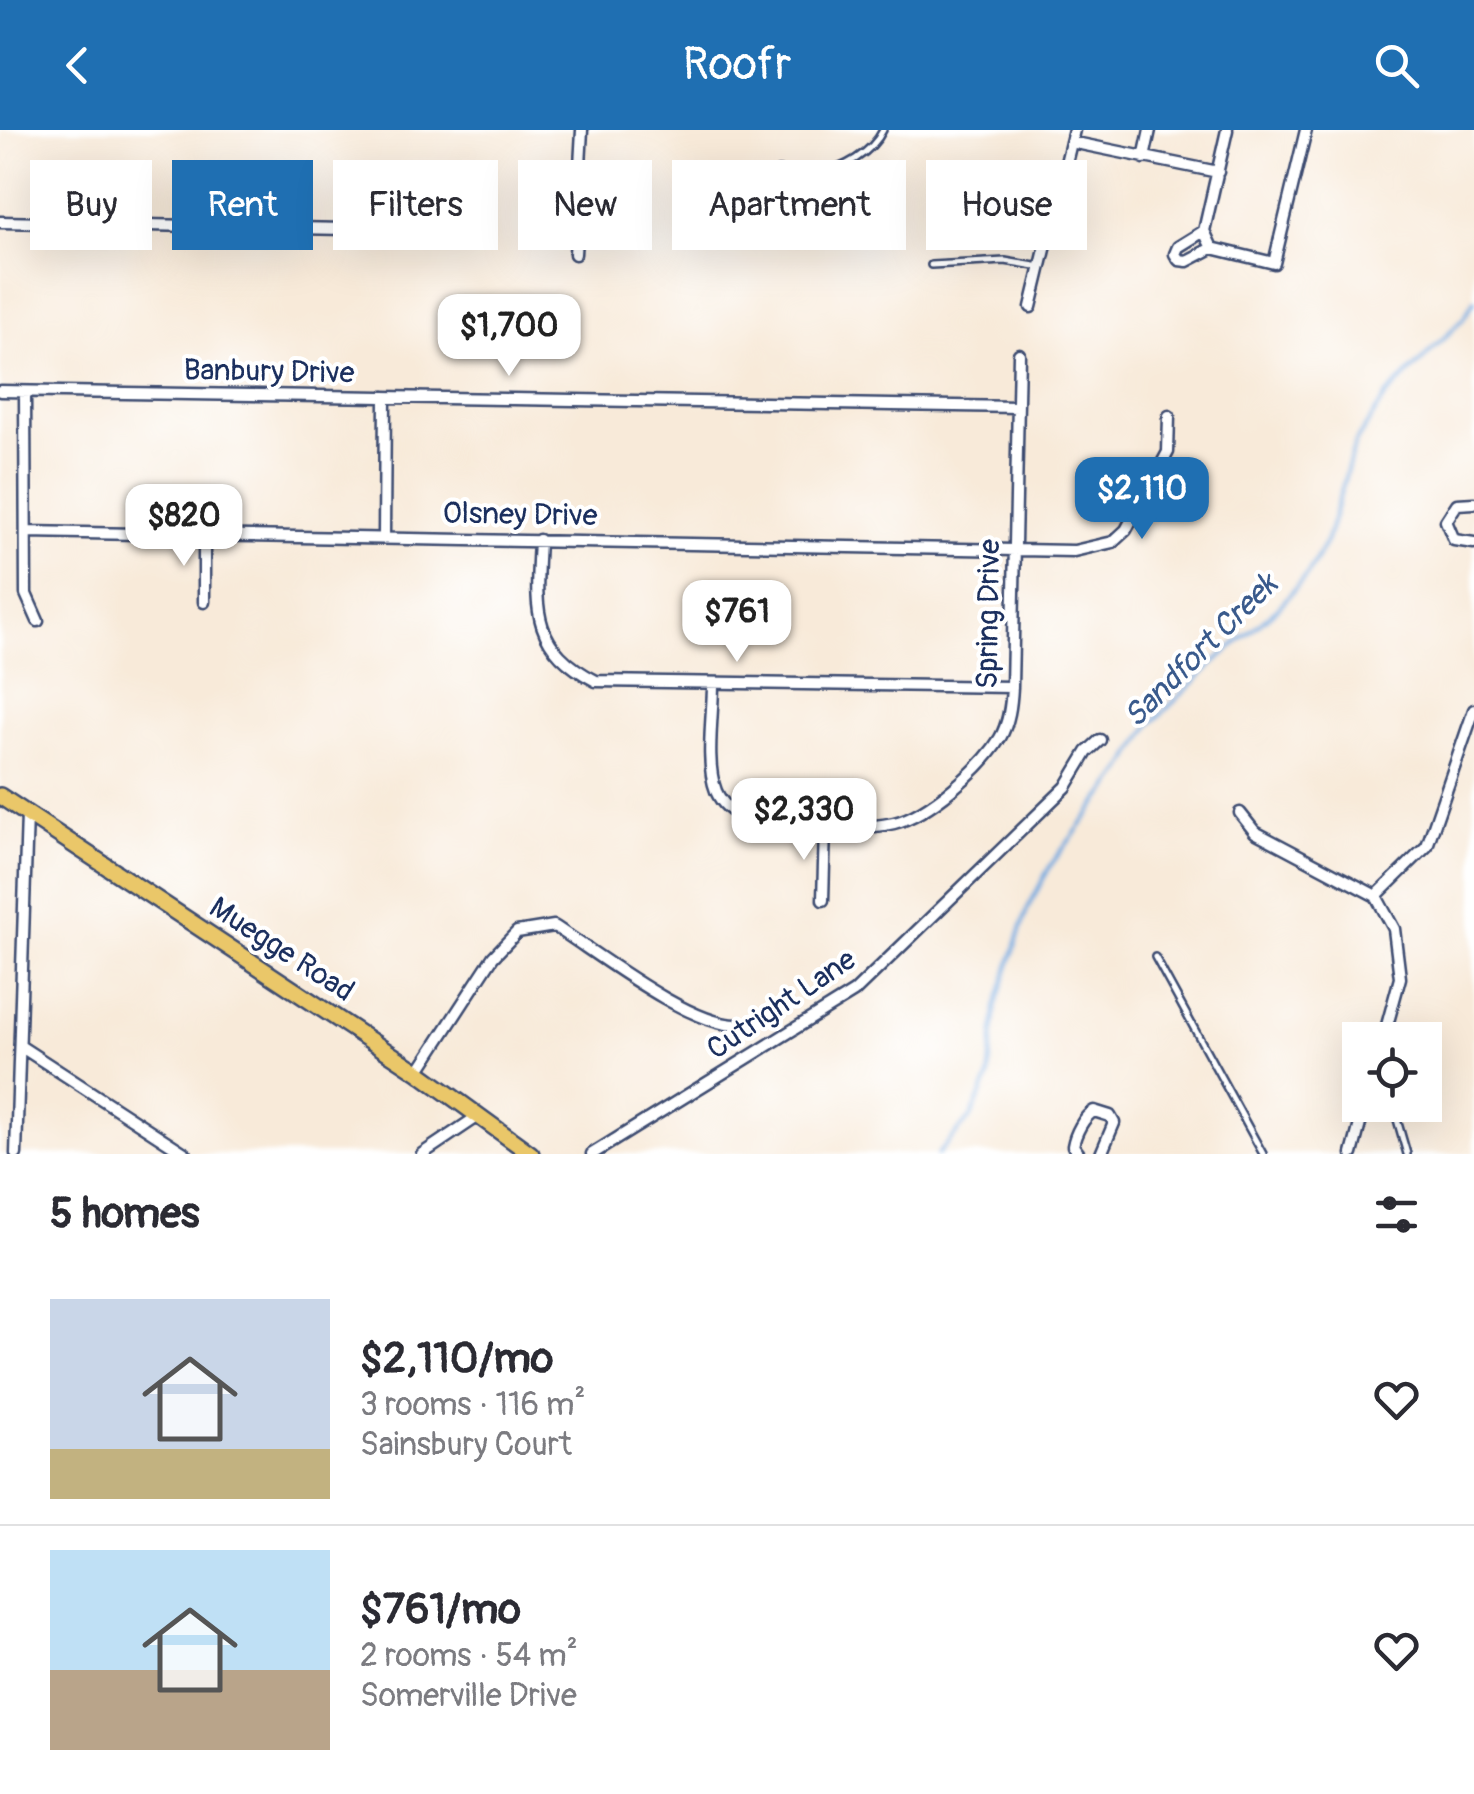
<!DOCTYPE html>
<meta charset="utf-8">
<style>
:root{--surface:#fff;--page:#f2f2f3;--text:#2b2b33;--muted:#7c7c81;--line:#e1e1e2;--accent:#1f6fb2}
body{margin:0;font-family:Pangolin,sans-serif;background:var(--page);color:var(--text);height:100vh;display:flex;flex-direction:column;font-size:38px;white-space:nowrap}
*{box-sizing:border-box;margin:0}
p{font-size:32px;color:var(--muted)}
.icon{flex:none;width:55px;height:55px;fill:none;stroke:currentColor;stroke-width:2;stroke-linecap:round;stroke-linejoin:round}
.map{position:relative;height:1024px;overflow:hidden}
.panel{display:flex;flex-direction:column;background:var(--surface);flex:1}
.panel>*{flex:none}
.banner{position:absolute;left:30px;top:30px;width:1415px;height:90px;display:flex;gap:20px}
.fabs{position:absolute;left:1342px;top:892px;display:grid;gap:20px}
.fabs a{display:grid;place-items:center;width:100px;height:100px;border-radius:0px;background:var(--surface);box-shadow:0 10px 40px #0002;font-size:50px}
.price{position:absolute;translate:-50% -85px;padding:0 22px;border-radius:20px;background:#fff;color:#222;font-size:32px;line-height:65px;filter:drop-shadow(0 2px 5px #0008)}
.price::after{content:'';position:absolute;left:50%;top:60px;width:30px;height:22px;margin-left:-15px;background:inherit;clip-path:polygon(0 0,100% 0,50% 100%)}
.price.current{background:var(--accent);color:#fff}
ul{padding:0;list-style:none}
li{display:flex;align-items:center;gap:30px;height:250px;padding:0 50px}
li+li{border-top:2px solid var(--line)}
li span{display:grid;place-items:center;flex:none;width:280px;height:200px;border-radius:0px;color:#555}
li>.icon{margin-inline-start:auto}
span .icon{width:120px;height:120px;fill:#fffc;stroke-width:1}
li b{font-size:42px}
h2{display:flex;justify-content:space-between;align-items:center;height:120px;padding:0 50px;font-size:42px}
.pill{padding:0 35px;border-radius:0px;background:var(--surface);box-shadow:0 10px 40px #0002;font-size:35px;line-height:90px}
.pill.current{background:var(--accent);color:#fff}
header{display:flex;justify-content:space-between;align-items:center;height:130px;padding:0 50px;background:var(--accent);color:#fff;font-size:45px;font-weight:600}
.map>svg:first-child{display:block}
.lines{fill:none;stroke-linecap:round;stroke-linejoin:round}
.stream{stroke:#70a9e0;stroke-width:4}
.lane-casing{stroke:#3c4b70;stroke-width:10}
.street-casing{stroke:#3c4b70;stroke-width:15}
.primary-casing{stroke:#3c4b70;stroke-width:20}
.lane{stroke:#fff;stroke-width:5}
.street{stroke:#fff;stroke-width:10}
.primary{stroke:#eac769;stroke-width:15}
.labels{text-anchor:middle;stroke-width:8;stroke-linejoin:round;paint-order:stroke}
.street-label{font-size:30px;fill:#1b2f5e;stroke:#fff}
.water-label{font-size:32px;font-style:italic;fill:#395a8c;stroke:#fff}
</style>
<header><svg class="icon" aria-label="back" viewBox="0 0 24 24"><path d="M15 5l-7 7 7 7"/></svg>Roofr<svg class="icon" aria-label="search" viewBox="0 0 24 24"><circle cx="10" cy="10" r="6"/><path d="M15 15l6 6"/></svg></header>
<div class="map">
<svg width="1474" height="1024" viewBox="0 0 1474 1024">
<rect width="100%" height="100%" fill="#fff"/>
<filter id="ink" filterUnits="userSpaceOnUse"><feTurbulence type="fractalNoise" baseFrequency=".01" numOctaves="2"/><feDisplacementMap in="SourceGraphic" scale="20" xChannelSelector="R" yChannelSelector="G"/><feConvolveMatrix kernelMatrix="1 2 1 2 8 2 1 2 1" color-interpolation-filters="sRGB"/></filter>
<filter id="wash" filterUnits="userSpaceOnUse"><feTurbulence type="fractalNoise" baseFrequency=".0048" numOctaves="4" result="noise"/><feDisplacementMap in="SourceGraphic" scale="40" xChannelSelector="R" yChannelSelector="G"/><feGaussianBlur stdDeviation="2.25" result="paint"/><feColorMatrix in="noise" values="0 0 0 0 0 0 0 0 0 0 0 0 0 0 0 0 0 1.4 0 .05"/><feComposite in="paint" operator="in"/></filter>
<g filter="url(#wash)">
<rect width="100%" height="100%" fill="#f8ead9"/>
<g class="lines">
<path class="stream" d="M 938,1024 L 971,987 L 989,947 L 996,877 L 1027,780 L 1050,736 L 1122,641 L 1151,594 L 1220,527 L 1279,477 L 1309,442 L 1327,410 L 1355,313 L 1386,266 L 1463,189 L 1474,171"/>
</g>
</g>
<g filter="url(#ink)">
<g class="lines">
<defs>
<path id="lane" d="M 778,40 C 790,42 806,47 818,44 C 843,39 872,23 883,0
M 931,135 L 1005,131 L 1041,137
M 1155,827 L 1263,1024
M 1382,975 L 1396,986 L 1407,1024"/>
<path id="street" d="M 1227,0 L 1204,101 L 1212,118 L 1274,133 L 1306,0
M 1071,12 L 1218,42
M 1144,28 L 1150,0
M 0,92 L 346,99
M 1204,101 L 1178,117 L 1175,124 L 1179,130 L 1187,131 L 1212,118
M 575,124 L 582,0
M 1031,177 L 1074,0
M 0,261 L 1018,277
M 25,262 L 26,464 L 38,491
M 1474,373 L 1457,374 L 1446,391 L 1454,410 L 1474,413
M 26,402 L 1074,421 L 1113,412 L 1126,400 L 1168,322 L 1169,286
M 204,406 L 204,472
M 384,406 L 385,267
M 539,410 C 536,476 529,517 596,551 L 1012,557
M 713,555 C 713,584 705,634 716,661 C 730,693 766,693 795,695 C 827,697 863,700 894,693 C 928,685 982,638 1000,608 C 1009,593 1011,575 1012,557 L 1019,224
M 1240,683 L 1255,702 L 1376,766 L 1394,799 L 1400,848 L 1383,910
M 1376,766 L 1427,716 L 1474,580
M 823,770 L 825,697
M 20,916 L 186,1024
M 418,942 L 493,827 L 517,802 L 554,796 C 598,824 689,895 737,895
M 16,1024 L 27,684
M 422,1024 L 480,985
M 592,1024 L 854,862 L 1066,657 L 1087,622 L 1100,610
M 1079,1024 L 1073,1016 C 1075,1004 1084,986 1094,981 L 1110,986 L 1114,993 L 1101,1024
M 1352,1024 L 1365,975"/>
<path id="primary" d="M 0,666 L 418,942 L 531,1024"/>
</defs>
<use href="#lane" class="lane-casing"/>
<use href="#street" class="street-casing"/>
<use href="#primary" class="primary-casing"/>
<use href="#lane" class="lane"/>
<use href="#street" class="street"/>
<use href="#primary" class="primary"/>
</g>
</g>
<g class="labels">
<g class="street-label">
<text transform="translate(269 241) rotate(1)" y="10">Banbury Drive</text>
<text transform="translate(520 384) rotate(1)" y="10">Olsney Drive</text>
<text transform="translate(988 484) rotate(-89)" y="10">Spring Drive</text>
<text transform="translate(282 819) rotate(33)" y="10">Muegge Road</text>
<text transform="translate(781 874) rotate(-34)" y="10">Cutright Lane</text>
</g>
<g class="water-label">
<text transform="translate(1200 520) rotate(-45)" y="11">Sandfort Creek</text>
</g>
</g>
</svg>
<div class="fabs">
<a><svg class="icon" aria-label="locate" viewBox="0 0 24 24"><circle cx="12" cy="12" r="6"/><path d="M12 2v4M12 18v4M2 12h4M18 12h4"/></svg></a>
</div>
<b class="price" style="left:509px;top:249px">$1,700</b>
<b class="price current" style="left:1142px;top:412px">$2,110</b>
<b class="price" style="left:184px;top:439px">$820</b>
<b class="price" style="left:737px;top:535px">$761</b>
<b class="price" style="left:804px;top:733px">$2,330</b>
<div class="banner">
<a class="pill">Buy</a>
<a class="pill current">Rent</a>
<a class="pill">Filters</a>
<a class="pill">New</a>
<a class="pill">Apartment</a>
<a class="pill">House</a>
</div>
</div>
<section class="panel">
<h2>5 homes<svg class="icon" aria-label="filters" viewBox="0 0 24 24"><path d="M4 7h16M4 17h16"/><circle cx="9" cy="7" r="2"/><circle cx="15" cy="17" r="2"/></svg></h2>
<ul>
<li><span style="background:linear-gradient(#c9d6e8 75%,#c2b280 0)"><svg class="icon" aria-label="home" viewBox="0 0 24 24"><path d="M3 11l9-7 9 7M6 9v11h12V9"/></svg></span><div><b>$2,110/mo</b><p>3 rooms · 116 m²</p><p>Sainsbury Court</p></div><svg class="icon" aria-label="heart" viewBox="0 0 24 24"><path d="M12 20l-8-8c-3-5 5-10 8-4 3-6 11-1 8 4z"/></svg></li>
<li><span style="background:linear-gradient(#bfe0f5 60%,#b9a48a 0)"><svg class="icon" aria-label="home" viewBox="0 0 24 24"><path d="M3 11l9-7 9 7M6 9v11h12V9"/></svg></span><div><b>$761/mo</b><p>2 rooms · 54 m²</p><p>Somerville Drive</p></div><svg class="icon" aria-label="heart" viewBox="0 0 24 24"><path d="M12 20l-8-8c-3-5 5-10 8-4 3-6 11-1 8 4z"/></svg></li>
</ul>
</section>
